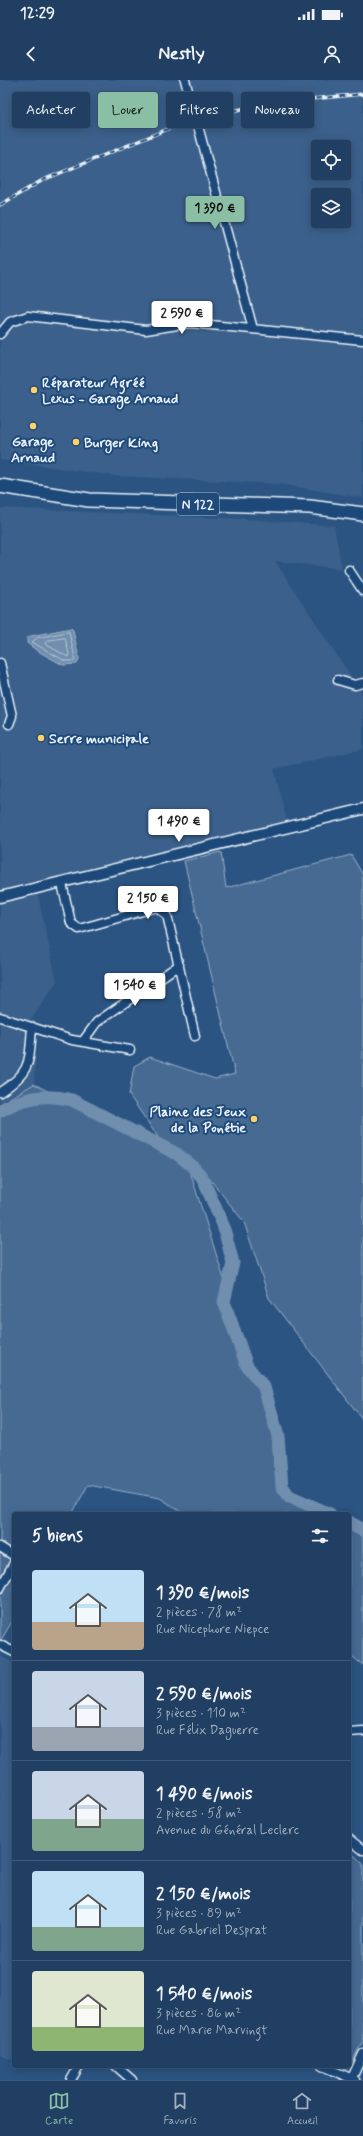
<!DOCTYPE html>
<html lang="fr">
<meta charset="utf-8">
<style>
:root{--surface:#203f62;--page:#2d4a6b;--text:#f1f3f6;--muted:#a2afbe;--line:#3d5877;--accent:#8abfa5}
body{margin:0;font-family:Mynerve,sans-serif;background:var(--page);color:var(--text);height:100vh;display:flex;flex-direction:column;font-size:15px;white-space:nowrap}
*{box-sizing:border-box;margin:0}
p{font-size:13px;color:var(--muted)}
.icon{flex:none;width:22px;height:22px;fill:none;stroke:currentColor;stroke-width:2;stroke-linecap:round;stroke-linejoin:round}
.map{position:relative;flex:1;overflow:hidden}
.side{position:absolute;left:12px;top:1432px;width:339px;height:556px;display:flex;flex-direction:column;background:var(--surface);border-radius:4px;box-shadow:0 2px 10px #0003,0 0 0 1px var(--line)}
.side>*{flex:none}
.guide{position:absolute;left:12px;top:12px;width:339px;height:36px;display:flex;gap:8px}
.tools{position:absolute;left:311px;top:60px;display:grid;gap:8px}
.tools a{display:grid;place-items:center;width:40px;height:40px;border-radius:4px;background:var(--surface);box-shadow:0 2px 10px #0003,0 0 0 1px var(--line);font-size:20px}
.price{position:absolute;translate:-50% -34px;padding:0 9px;border-radius:4px;background:#fff;color:#222;font-size:13px;line-height:26px;filter:drop-shadow(0 1px 2px #0008)}
.price::after{content:'';position:absolute;left:50%;top:24px;width:12px;height:9px;margin-left:-6px;background:inherit;clip-path:polygon(0 0,100% 0,50% 100%)}
.price.current{background:var(--accent);color:#111}
ul{padding:0;list-style:none}
li{display:flex;align-items:center;gap:12px;height:100px;padding:0 20px}
li+li{border-top:1px solid var(--line)}
li span{display:grid;place-items:center;flex:none;width:112px;height:80px;border-radius:4px;color:#555}
li>.icon{margin-inline-start:auto}
span .icon{width:48px;height:48px;fill:#fffc;stroke-width:1}
li b{font-size:17px}
h2{display:flex;justify-content:space-between;align-items:center;height:48px;padding:0 20px;font-size:17px}
.chip{padding:0 14px;border-radius:4px;background:var(--surface);box-shadow:0 2px 10px #0003,0 0 0 1px var(--line);font-size:14px;line-height:36px}
.chip.current{background:var(--accent);color:#111}
.status{display:flex;justify-content:space-between;align-items:center;height:28px;padding:0 20px;background:var(--surface);direction:ltr}
.status svg{height:11px;fill:currentColor}
header{display:flex;justify-content:space-between;align-items:center;height:52px;padding:0 20px;background:var(--surface);font-size:18px;font-weight:700}
.tab-bar{display:flex;justify-content:space-around;align-items:center;height:56px;border-top:1px solid var(--line);background:var(--surface);font-size:11px;color:var(--muted)}
.tab-bar a{display:grid;justify-items:center;gap:2px}
.tab-bar .current{color:var(--accent)}
.map>svg:first-child{display:block}
.built{fill:#3a608b;fill-rule:evenodd}
.green{fill:#476b93;stroke:#98aec6}
.water{fill:#708ead;stroke:#a0b6cb}
.lines{fill:none;stroke-linecap:round;stroke-linejoin:round}
.shore{stroke:#b8c9da;stroke-width:1}
.river{stroke:#708ead;stroke-width:13}
.minor-tunnel{stroke:#476c94;stroke-width:8;stroke-dasharray:8 4;stroke-linecap:butt}
.minor-casing{stroke:#e8f1f8;stroke-width:11}
.tertiary-casing{stroke:#e8f1f8;stroke-width:13}
.primary-casing{stroke:#e8f1f8;stroke-width:16}
.minor{stroke:#1f4a7a;stroke-width:8}
.tertiary{stroke:#1f4a7a;stroke-width:10}
.primary{stroke:#1f4a7a;stroke-width:13}
.rail-casing{stroke:#e8f1f8;stroke-width:3.5}
.rail{stroke:#1f4a7a;stroke-width:2;stroke-dasharray:6;stroke-linecap:butt}
.poi-dot{fill:#ffd166;stroke:#1f4a7a;stroke-width:1.5}
.labels{text-anchor:middle;stroke-width:4;stroke-linejoin:round;paint-order:stroke}
.shield{fill:#1f4a7a;stroke:#acbfd2;stroke-width:1}
.shield-label{font-size:13px;font-weight:bold;fill:#e8f1f8}
.poi-label{font-size:14px;font-weight:bold;fill:#e8f1f8;stroke:#1f4a7a;text-anchor:start}
</style>
<div class="status"><b>12:29</b><svg viewBox="0 0 49 12"><path d="M0 12V9h3v3zM5 12V6h3v6zM10 12V3h3v9zM15 12V0h3v12zM26 1h20v11H26zM47 4h2v5h-2z"/></svg></div>
<header><svg class="icon" aria-label="back" viewBox="0 0 24 24"><path d="M15 5l-7 7 7 7"/></svg>Nestly<svg class="icon" aria-label="person" viewBox="0 0 24 24"><circle cx="12" cy="8" r="4"/><path d="M4 21q1-7 8-7t8 7"/></svg></header>
<div class="map">
<svg width="363" height="2000" viewBox="0 0 363 2000">
<rect width="100%" height="100%" fill="#2b5482"/>
<filter id="ink" filterUnits="userSpaceOnUse"><feTurbulence type="fractalNoise" baseFrequency=".025" numOctaves="2"/><feDisplacementMap in="SourceGraphic" scale="8" xChannelSelector="R" yChannelSelector="G"/><feConvolveMatrix kernelMatrix="1 2 1 2 8 2 1 2 1" color-interpolation-filters="sRGB"/></filter>
<g filter="url(#ink)">
<path class="built" d="M 0,0 L 363,0 L 363,418 L 279,404 L 116,396 L 0,380 ZM 318,67 L 344,67 L 344,93 L 318,93 ZM 318,115 L 344,115 L 344,141 L 318,141 Z
M 0,428 L 245,439 L 334,446 L 342,489 L 275,481 L 363,615 L 363,669 L 274,689 L 287,741 L 35,803 L 57,901 L 29,943 L 37,955 L 34,1004 L 0,1024 Z
M 0,1576 L 14,1583 L 14,1981 L 0,1975 Z"/>
<path class="green" d="M 221,772 L 226,808 L 351,775 L 363,795 L 363,1340 L 269,1218 L 244,1142 L 197,1083 L 162,1063 L 129,1015 L 134,986 L 150,977 L 215,999 L 235,994 L 184,781 Z
M 34,1004 L 187,1082 L 225,1202 L 223,1226 L 244,1285 L 263,1308 L 272,1343 L 274,1387 L 287,1417 L 319,1434 L 184,1434 L 160,1418 L 88,1405 L 72,1434 L 14,1434 L 14,1538 L 0,1562 L 0,1024 Z
M 349,1450 L 363,1457 L 363,1585 L 349,1574 Z
M 349,1770 L 363,1784 L 363,1961 L 349,1987 L 344,1991 L 335,1986 L 349,1986 Z"/>
<path class="water" d="M 71,548 L 73,550 L 79,579 L 77,584 L 63,585 L 36,570 L 27,563 L 27,558 L 31,556 Z"/>
<g class="lines">
<path class="shore" d="M 69,552 L 75,578 L 74,581 L 65,581 L 32,562 L 37,558 Z
M 65,558 L 69,574 L 68,577 L 45,564 L 46,561 Z"/>
<path class="river" d="M 0,1031 C 23,1017 46,1013 72,1020 L 177,1074 L 191,1085 L 202,1097 L 223,1145 L 233,1183 L 224,1222 L 247,1286 L 264,1307 L 278,1356 L 282,1406 L 289,1416 L 330,1434
M 349,1442 L 363,1450"/>
<path class="minor-tunnel" d="M 194,32 L 198,46"/>
<defs>
<path id="minor" d="M 185,0 L 194,32
M 198,46 L 253,249
M 0,254 L 10,242 L 28,236 L 146,250 L 190,243 L 363,260
M 349,490 L 363,511
M 0,583 L 12,636 L 9,644
M 338,600 L 355,605 L 363,603
M 63,808 L 71,843 L 79,849 L 157,827 L 167,835 L 195,956
M 0,937 L 72,960 L 130,970
M 83,961 L 97,942 L 179,885
M 0,1012 C 32,992 29,982 32,947
M 0,1467 L 14,1476
M 0,1508 L 14,1483
M 0,1565 L 14,1572
M 349,1652 L 363,1651
M 349,1759 L 363,1770
M 116,1986 L 132,2000
M 322,1986 L 355,2000
M 71,2000 L 79,1986
M 351,2000 L 363,1974"/>
<path id="tertiary" d="M 0,817 L 363,729"/>
<path id="primary" d="M 0,406 L 89,420 L 310,427 L 363,434"/>
</defs>
<use href="#minor" class="minor-casing"/>
<use href="#tertiary" class="tertiary-casing"/>
<use href="#primary" class="primary-casing"/>
<use href="#minor" class="minor"/>
<use href="#tertiary" class="tertiary"/>
<use href="#primary" class="primary"/>
<defs>
<path id="rail" d="M 0,125 L 43,100 L 190,40 L 270,23 L 363,14"/>
</defs>
<use href="#rail" class="rail-casing"/>
<use href="#rail" class="rail"/>
</g>
</g>
<g class="poi-dot">
<circle cx="34" cy="310" r="4"/>
<circle cx="33" cy="346" r="4"/>
<circle cx="76" cy="362" r="4"/>
<circle cx="41" cy="658" r="4"/>
<circle cx="254" cy="1039" r="4"/>
</g>
<g class="labels">
<rect class="shield" x="177" y="413" width="42" height="22" rx="3"/>
<g class="shield-label">
<text x="198" y="429">N 122</text>
</g>
<g class="poi-label">
<text x="42" y="307">Réparateur Agréé<tspan x="42" dy="16">Lexus - Garage Arnaud</tspan></text>
<text x="33" y="366" text-anchor="middle">Garage<tspan x="33" dy="16">Arnaud</tspan></text>
<text x="84" y="367">Burger King</text>
<text x="49" y="663">Serre municipale</text>
<text x="246" y="1036" text-anchor="end">Plaine des Jeux<tspan x="246" dy="16">de la Ponétie</tspan></text>
</g>
</g>
</svg>
<div class="tools">
<a><svg class="icon" aria-label="locate" viewBox="0 0 24 24"><circle cx="12" cy="12" r="6"/><path d="M12 2v4M12 18v4M2 12h4M18 12h4"/></svg></a>
<a><svg class="icon" aria-label="layers" viewBox="0 0 24 24"><path d="M12 4l9 5-9 5-9-5zM3 14l9 5 9-5"/></svg></a>
</div>
<b class="price current" style="left:215px;top:150px">1 390 €</b>
<b class="price" style="left:182px;top:255px">2 590 €</b>
<b class="price" style="left:179px;top:763px">1 490 €</b>
<b class="price" style="left:148px;top:840px">2 150 €</b>
<b class="price" style="left:135px;top:927px">1 540 €</b>
<div class="guide">
<a class="chip">Acheter</a>
<a class="chip current">Louer</a>
<a class="chip">Filtres</a>
<a class="chip">Nouveau</a>
</div>
<section class="side">
<h2>5 biens<svg class="icon" aria-label="filters" viewBox="0 0 24 24"><path d="M4 7h16M4 17h16"/><circle cx="9" cy="7" r="2"/><circle cx="15" cy="17" r="2"/></svg></h2>
<ul>
<li><span style="background:linear-gradient(#bfe0f5 65%,#b9a48a 0)"><svg class="icon" aria-label="home" viewBox="0 0 24 24"><path d="M3 11l9-7 9 7M6 9v11h12V9"/></svg></span><div><b>1 390 €/mois</b><p>2 pièces · 78 m²</p><p>Rue Nicephore Niepce</p></div></li>
<li><span style="background:linear-gradient(#c9d6e8 70%,#9aa5b1 0)"><svg class="icon" aria-label="home" viewBox="0 0 24 24"><path d="M3 11l9-7 9 7M6 9v11h12V9"/></svg></span><div><b>2 590 €/mois</b><p>3 pièces · 110 m²</p><p>Rue Félix Daguerre</p></div></li>
<li><span style="background:linear-gradient(#c9d6e8 60%,#7fa58c 0)"><svg class="icon" aria-label="home" viewBox="0 0 24 24"><path d="M3 11l9-7 9 7M6 9v11h12V9"/></svg></span><div><b>1 490 €/mois</b><p>2 pièces · 58 m²</p><p>Avenue du Général Leclerc</p></div></li>
<li><span style="background:linear-gradient(#bfe0f5 70%,#7fa58c 0)"><svg class="icon" aria-label="home" viewBox="0 0 24 24"><path d="M3 11l9-7 9 7M6 9v11h12V9"/></svg></span><div><b>2 150 €/mois</b><p>3 pièces · 89 m²</p><p>Rue Gabriel Desprat</p></div></li>
<li><span style="background:linear-gradient(#dfe7d0 70%,#8fb573 0)"><svg class="icon" aria-label="home" viewBox="0 0 24 24"><path d="M3 11l9-7 9 7M6 9v11h12V9"/></svg></span><div><b>1 540 €/mois</b><p>3 pièces · 86 m²</p><p>Rue Marie Marvingt</p></div></li>
</ul>
</section>
</div>
<nav class="tab-bar">
<a class="current"><svg class="icon" aria-label="map" viewBox="0 0 24 24"><path d="M3 6l6-2 6 2 6-2v14l-6 2-6-2-6 2zM9 4v14M15 6v14"/></svg>Carte</a>
<a><svg class="icon" aria-label="saved" viewBox="0 0 24 24"><path d="M7 4h10v16l-5-4-5 4z"/></svg>Favoris</a>
<a><svg class="icon" aria-label="home" viewBox="0 0 24 24"><path d="M3 11l9-7 9 7M6 9v11h12V9"/></svg>Accueil</a>
</nav>
